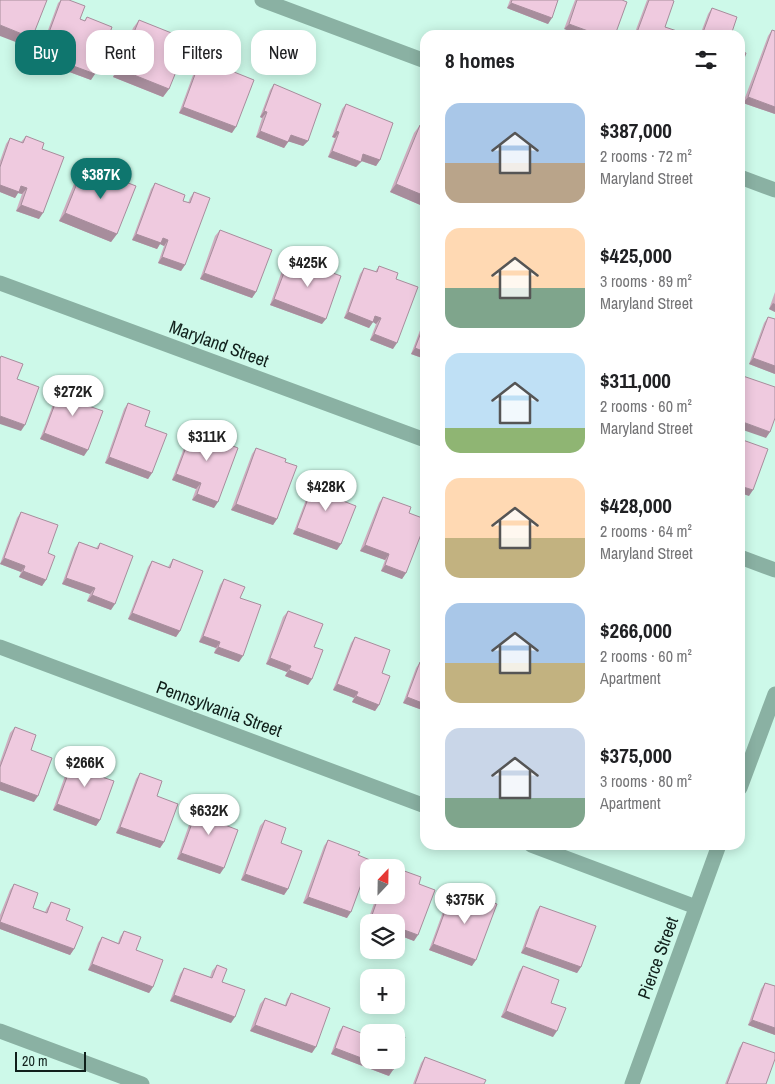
<!DOCTYPE html>
<meta charset="utf-8">
<style>
:root{--surface:#fff;--page:#f2f2f2;--text:#202124;--muted:#757577;--accent:#0f766e}
body{margin:0;font-family:"Archivo Narrow",sans-serif;background:var(--page);color:var(--text);height:100vh;display:flex;flex-direction:column;font-size:19px;white-space:nowrap}
*{box-sizing:border-box;margin:0}
p{font-size:16px;color:var(--muted)}
.icon{flex:none;width:28px;height:28px;fill:none;stroke:currentColor;stroke-width:2;stroke-linecap:round;stroke-linejoin:round}
.map{position:relative;flex:1;overflow:hidden}
.drawer{position:absolute;left:420px;top:30px;width:325px;height:820px;display:flex;flex-direction:column;background:var(--surface);border-radius:15px;box-shadow:0 2px 12px #0003}
.drawer>*{flex:none}
.banner{position:absolute;left:15px;top:30px;width:330px;height:45px;display:flex;gap:10px}
.needle{width:32px;rotate:22deg}
.controls{position:absolute;left:360px;top:859px;display:grid;gap:10px}
.controls a{display:grid;place-items:center;width:45px;height:45px;border-radius:10px;background:var(--surface);box-shadow:0 2px 12px #0003;font-size:25px}
.scale{position:absolute;left:15px;bottom:12px;width:71px;box-sizing:border-box;padding-left:5px;border:2px solid #10201b;border-top:0;font-size:14px;line-height:18px;white-space:nowrap;color:#10201b;-webkit-text-stroke:4px #cdf9e9;paint-order:stroke}
.price{position:absolute;translate:-50% -42px;padding:0 11px;border-radius:18px;background:#fff;color:#222;font-size:16px;line-height:32px;filter:drop-shadow(0 1px 2px #0008)}
.price::after{content:'';position:absolute;left:50%;top:30px;width:15px;height:11px;margin-left:-8px;background:inherit;clip-path:polygon(0 0,100% 0,50% 100%)}
.price.selected{background:var(--accent);color:#fff}
ul{padding:0;list-style:none}
li{display:flex;align-items:center;gap:15px;height:125px;padding:0 25px}
li span{display:grid;place-items:center;flex:none;width:140px;height:100px;border-radius:15px;color:#555}
li>.icon{margin-inline-start:auto}
span .icon{width:60px;height:60px;fill:#fffc;stroke-width:1}
li b{font-size:21px}
h2{display:flex;justify-content:space-between;align-items:center;height:60px;padding:0 25px;font-size:21px}
.chip{padding:0 18px;border-radius:15px;background:var(--surface);box-shadow:0 2px 12px #0003;font-size:18px;line-height:45px}
.chip.selected{background:var(--accent);color:#fff}
.map>svg:first-child{display:block}
.lines{fill:none;stroke-linecap:round;stroke-linejoin:round}
.minor{stroke:#8ab1a3;stroke-width:15}
.tertiary{stroke:#8ab1a3;stroke-width:15}
.wall{fill:#ceaec0}
.shaded-wall{fill:#a78d9c}
.building{fill:#efcadf;stroke:#a78d9c}
.labels{text-anchor:middle;stroke-width:4;stroke-linejoin:round;paint-order:stroke}
.street-label{font-size:18px;fill:#10201b;stroke:#cdf9e9}
</style>
<div class="map">
<svg width="775" height="1084" viewBox="0 0 775 1084">
<rect width="100%" height="100%" fill="#cdf9e9"/>
<g class="lines">
<path class="minor" d="M 262,0 L 425,61
M 740,177 L 775,190
M 0,283 L 425,440
M 740,557 L 775,570
M 0,647 L 425,806
M 740,788 L 775,694
M 531,845 L 696,907
M 632,1084 L 719,845"/>
<path class="tertiary" d="M 0,1031 L 142,1084"/>
</g>
<path class="wall" d="M 61,0 L 69,0 L 80,19 L 84,21 L 87,17 L 91,80 L 37,60 L 58,3 Z
M 510,0 L 558,0 L 548,24 L 507,8 Z
M 575,0 L 622,0 L 564,29 Z
M 647,0 L 672,0 L 665,27 L 682,35 L 634,35 Z
M 712,8 L 731,35 L 700,35 L 708,14 Z
M 139,20 L 169,89 L 163,97 L 113,77 L 133,28 Z
M 772,30 L 775,114 L 743,103 L 768,36 Z
M 204,50 L 222,72 L 226,74 L 229,70 L 232,133 L 179,113 L 200,56 Z
M 274,84 L 308,141 L 303,146 L 289,141 L 284,148 L 256,137 L 262,118 L 260,117 L 270,90 Z
M 346,104 L 380,160 L 376,166 L 361,161 L 356,167 L 328,157 L 335,138 L 332,137 L 342,109 Z
M 420,125 L 425,127 L 425,207 L 390,192 L 414,133 Z
M 26,136 L 42,149 L 39,219 L 16,211 L 22,194 L 18,193 L 15,198 L 0,192 L 0,161 L 6,144 L 10,138 L 21,142 Z
M 84,166 L 117,234 L 111,242 L 59,221 L 78,174 Z
M 155,183 L 183,201 L 188,203 L 190,198 L 194,192 L 185,265 L 181,271 L 158,263 L 164,246 L 160,244 L 157,249 L 132,240 L 151,189 Z
M 220,230 L 256,292 L 252,298 L 200,279 L 215,236 Z
M 290,257 L 322,324 L 270,305 L 285,262 Z
M 379,266 L 396,279 L 393,349 L 370,340 L 376,324 L 373,322 L 369,328 L 344,318 L 360,274 L 364,268 L 375,272 Z
M 775,292 L 775,312 L 769,309 Z
M 425,317 L 425,359 L 411,354 Z
M 768,317 L 775,319 L 775,374 L 749,364 L 764,323 Z
M 64,380 L 80,403 L 84,456 L 40,439 L 60,386 Z
M 128,403 L 145,426 L 152,473 L 148,479 L 105,463 L 124,409 Z
M 194,426 L 214,508 L 192,500 L 196,489 L 172,480 L 190,432 Z
M 256,448 L 285,462 L 277,519 L 273,525 L 231,510 L 252,454 Z
M 317,475 L 333,497 L 337,550 L 293,534 L 313,481 Z
M 383,497 L 409,513 L 406,573 L 402,579 L 381,571 L 385,560 L 360,551 L 379,503 Z
M 21,512 L 48,553 L 46,580 L 42,586 L 19,577 L 21,572 L 0,564 L 17,518 Z
M 79,542 L 96,548 L 100,543 L 111,610 L 87,601 L 90,594 L 62,584 L 75,548 Z
M 173,559 L 180,631 L 176,637 L 128,619 L 148,567 L 152,561 L 168,567 Z
M 224,579 L 240,598 L 239,662 L 214,653 L 216,648 L 199,642 L 220,585 Z
M 288,611 L 314,647 L 312,679 L 308,685 L 285,676 L 287,672 L 266,664 L 283,617 Z
M 355,637 L 382,673 L 379,705 L 375,711 L 352,702 L 354,698 L 333,690 L 351,643 Z
M 420,662 L 425,664 L 425,711 L 403,703 L 416,668 Z
M 15,727 L 31,750 L 34,802 L 0,790 L 0,762 L 10,733 Z
M 77,750 L 93,774 L 100,820 L 96,826 L 53,810 L 72,756 Z
M 140,773 L 157,796 L 164,842 L 160,848 L 116,833 L 136,779 Z
M 201,799 L 217,822 L 220,874 L 177,859 L 196,805 Z
M 265,820 L 281,843 L 288,889 L 284,895 L 241,880 L 260,826 Z
M 328,840 L 358,855 L 347,918 L 303,903 L 324,846 Z
M 14,884 L 33,908 L 45,912 L 47,908 L 51,902 L 66,920 L 74,949 L 70,955 L 0,929 L 0,915 L 10,890 Z
M 419,884 L 414,941 L 396,934 L 396,922 L 367,923 L 377,895 L 396,895 Z
M 452,892 L 463,896 L 465,892 L 472,966 L 429,950 L 448,898 Z
M 540,906 L 581,967 L 577,973 L 521,953 L 536,911 Z
M 124,931 L 136,950 L 153,987 L 149,993 L 88,970 L 98,943 L 102,937 L 118,943 L 120,937 Z
M 217,965 L 222,982 L 231,1023 L 170,1001 L 180,974 L 184,968 L 210,977 L 212,971 Z
M 523,966 L 551,1003 L 553,1037 L 501,1017 L 519,972 Z
M 765,983 L 775,986 L 775,1035 L 748,1025 L 761,989 Z
M 291,993 L 312,1053 L 250,1031 L 260,1004 L 265,998 L 285,1005 L 287,999 Z
M 343,1026 L 369,1060 L 389,1076 L 331,1054 L 339,1032 Z
M 743,1042 L 766,1084 L 725,1084 L 739,1048 Z
M 425,1057 L 484,1084 L 413,1084 L 421,1063 Z"/>
<path class="shaded-wall" d="M 511,3 L 552,18 L 548,24 L 507,8 Z
M 569,24 L 599,35 L 579,35 L 564,29 Z
M 0,25 L 32,38 L 26,46 L 0,36 Z
M 41,54 L 95,74 L 91,80 L 37,60 Z
M 119,69 L 169,89 L 163,97 L 113,77 Z
M 748,97 L 775,107 L 775,114 L 743,103 Z
M 183,107 L 236,127 L 232,133 L 179,113 Z
M 264,111 L 267,112 L 262,118 L 260,117 Z
M 260,131 L 288,142 L 284,148 L 256,137 Z
M 336,131 L 339,132 L 335,138 L 332,137 Z
M 291,135 L 308,141 L 303,146 L 287,141 Z
M 332,151 L 361,162 L 356,167 L 328,157 Z
M 363,154 L 380,160 L 376,166 L 359,160 Z
M 396,184 L 425,196 L 425,207 L 390,192 Z
M 0,185 L 21,186 L 27,188 L 22,194 L 18,193 L 15,198 L 0,192 Z
M 21,205 L 43,213 L 39,219 L 16,211 Z
M 65,213 L 117,234 L 111,242 L 59,221 Z
M 136,234 L 163,238 L 168,240 L 164,246 L 160,244 L 157,249 L 132,240 Z
M 162,257 L 185,265 L 181,271 L 158,263 Z
M 204,273 L 256,292 L 252,298 L 200,279 Z
M 274,299 L 326,319 L 322,324 L 270,305 Z
M 773,303 L 775,304 L 775,312 L 769,309 Z
M 348,312 L 375,316 L 381,318 L 376,324 L 373,322 L 369,328 L 344,318 Z
M 374,334 L 397,343 L 393,349 L 370,340 Z
M 415,348 L 425,352 L 425,359 L 411,354 Z
M 753,358 L 775,366 L 775,374 L 749,364 Z
M 0,416 L 25,425 L 21,431 L 0,424 Z
M 740,421 L 770,432 L 766,438 L 740,429 Z
M 44,433 L 88,450 L 84,456 L 40,439 Z
M 109,457 L 152,473 L 148,479 L 105,463 Z
M 176,474 L 201,483 L 196,489 L 172,480 Z
M 740,486 L 753,490 L 749,496 L 740,493 Z
M 197,494 L 218,502 L 214,508 L 192,500 Z
M 236,504 L 277,519 L 273,525 L 231,510 Z
M 297,528 L 341,544 L 337,550 L 293,534 Z
M 365,545 L 389,554 L 385,560 L 360,551 Z
M 4,558 L 25,566 L 21,572 L 0,564 Z
M 385,565 L 406,573 L 402,579 L 381,571 Z
M 23,571 L 46,580 L 42,586 L 19,577 Z
M 66,578 L 95,588 L 90,594 L 62,584 Z
M 92,595 L 115,604 L 111,610 L 87,601 Z
M 132,613 L 180,631 L 176,637 L 128,619 Z
M 203,636 L 220,642 L 216,648 L 199,642 Z
M 218,647 L 243,656 L 239,662 L 214,653 Z
M 270,658 L 291,666 L 287,672 L 266,664 Z
M 289,670 L 312,679 L 308,685 L 285,676 Z
M 337,684 L 358,692 L 354,698 L 333,690 Z
M 356,696 L 379,705 L 375,711 L 352,702 Z
M 407,697 L 425,704 L 425,711 L 403,703 Z
M 0,782 L 38,796 L 34,802 L 0,790 Z
M 57,804 L 100,820 L 96,826 L 53,810 Z
M 120,827 L 164,842 L 160,848 L 116,833 Z
M 181,853 L 224,868 L 220,874 L 177,859 Z
M 245,874 L 288,889 L 284,895 L 241,880 Z
M 308,897 L 351,912 L 347,918 L 303,903 Z
M 371,918 L 384,922 L 369,922 L 369,924 L 367,923 Z
M 0,922 L 74,949 L 70,955 L 0,929 Z
M 396,927 L 418,935 L 414,941 L 396,934 Z
M 433,944 L 476,960 L 472,966 L 429,950 Z
M 525,947 L 581,967 L 577,973 L 521,953 Z
M 92,964 L 153,987 L 149,993 L 88,970 Z
M 174,995 L 235,1017 L 231,1023 L 170,1001 Z
M 506,1011 L 557,1031 L 553,1037 L 501,1017 Z
M 752,1020 L 775,1028 L 775,1035 L 748,1025 Z
M 255,1025 L 316,1047 L 312,1053 L 250,1031 Z
M 335,1048 L 393,1070 L 389,1076 L 331,1054 Z"/>
<path class="building" d="M 0,0 L 47,0 L 32,38 L 0,25 Z
M 61,0 L 69,0 L 85,6 L 80,19 L 85,21 L 87,17 L 112,27 L 95,74 L 41,54 Z
M 512,0 L 558,0 L 552,18 L 511,3 Z
M 577,0 L 622,0 L 627,2 L 615,35 L 599,35 L 569,24 Z
M 649,0 L 672,0 L 674,1 L 665,27 L 683,33 L 682,35 L 636,35 Z
M 712,8 L 737,17 L 731,35 L 702,35 Z
M 139,20 L 189,40 L 169,89 L 119,69 Z
M 772,30 L 775,31 L 775,107 L 748,97 Z
M 204,50 L 227,59 L 222,72 L 227,74 L 229,70 L 254,80 L 236,127 L 183,107 Z
M 740,51 L 746,53 L 740,69 Z
M 274,84 L 321,104 L 308,141 L 291,135 L 288,142 L 260,131 L 267,112 L 264,111 Z
M 346,104 L 393,123 L 380,160 L 363,154 L 361,162 L 332,151 L 339,132 L 336,131 Z
M 420,125 L 425,127 L 425,196 L 396,184 Z
M 26,136 L 44,143 L 42,149 L 64,157 L 43,213 L 21,205 L 27,188 L 21,186 L 19,192 L 0,185 L 0,167 L 10,138 L 23,143 Z
M 84,166 L 136,186 L 117,234 L 65,213 Z
M 155,183 L 185,195 L 183,201 L 190,203 L 194,192 L 210,198 L 185,265 L 162,257 L 168,240 L 163,238 L 161,243 L 136,234 Z
M 220,230 L 272,250 L 256,292 L 204,273 Z
M 290,257 L 341,276 L 326,319 L 274,299 Z
M 379,266 L 398,273 L 396,279 L 418,287 L 397,343 L 374,334 L 381,318 L 375,316 L 373,322 L 348,312 L 364,268 L 377,272 Z
M 768,317 L 775,319 L 775,366 L 753,358 Z
M 425,322 L 425,352 L 415,348 Z
M 1,356 L 23,364 L 17,379 L 39,387 L 25,425 L 0,416 L 0,359 Z
M 743,376 L 775,387 L 775,418 L 770,432 L 740,421 L 740,384 Z
M 64,380 L 86,388 L 80,403 L 103,411 L 88,450 L 44,433 Z
M 128,403 L 150,411 L 145,426 L 167,434 L 152,473 L 109,457 Z
M 194,426 L 222,436 L 220,441 L 238,448 L 218,502 L 197,494 L 201,483 L 176,474 Z
M 740,439 L 768,449 L 753,490 L 740,486 Z
M 256,448 L 286,459 L 285,462 L 297,466 L 277,519 L 236,504 Z
M 317,475 L 339,483 L 333,497 L 356,506 L 341,544 L 297,528 Z
M 383,497 L 411,507 L 409,513 L 425,519 L 425,524 L 406,573 L 385,565 L 389,554 L 365,545 Z
M 21,512 L 58,525 L 48,553 L 55,556 L 46,580 L 23,571 L 25,566 L 4,558 Z
M 79,542 L 98,549 L 100,543 L 133,556 L 115,604 L 92,595 L 95,588 L 66,578 Z
M 173,559 L 203,571 L 180,631 L 132,613 L 152,561 L 170,568 Z
M 224,579 L 245,587 L 240,598 L 261,605 L 243,656 L 218,647 L 220,642 L 203,636 Z
M 288,611 L 323,624 L 314,647 L 323,650 L 312,679 L 289,670 L 291,666 L 270,658 Z
M 355,637 L 390,650 L 382,673 L 390,676 L 379,705 L 356,696 L 358,692 L 337,684 Z
M 420,662 L 425,664 L 425,704 L 407,697 Z
M 15,727 L 36,735 L 31,750 L 52,758 L 38,796 L 0,782 L 0,767 Z
M 77,750 L 98,758 L 93,774 L 114,781 L 100,820 L 57,804 Z
M 140,773 L 162,781 L 157,796 L 178,804 L 164,842 L 120,827 Z
M 201,799 L 222,807 L 217,822 L 238,830 L 224,868 L 181,853 Z
M 265,820 L 286,828 L 281,843 L 302,851 L 288,889 L 245,874 Z
M 328,840 L 360,852 L 358,855 L 370,860 L 351,912 L 308,897 Z
M 396,868 L 421,877 L 419,884 L 435,890 L 418,935 L 396,927 L 396,922 L 384,922 L 371,918 L 379,895 L 396,895 Z
M 14,884 L 38,893 L 33,908 L 47,913 L 51,902 L 70,909 L 66,920 L 83,927 L 74,949 L 0,922 Z
M 452,892 L 464,896 L 465,892 L 497,904 L 476,960 L 433,944 Z
M 540,906 L 596,926 L 581,967 L 525,947 Z
M 124,931 L 141,937 L 136,950 L 163,960 L 153,987 L 92,964 L 102,937 L 119,944 Z
M 217,965 L 227,969 L 222,982 L 245,990 L 235,1017 L 174,995 L 184,968 L 212,978 Z
M 523,966 L 559,980 L 551,1003 L 566,1008 L 557,1031 L 506,1011 Z
M 765,983 L 775,986 L 775,1028 L 752,1020 Z
M 291,993 L 330,1008 L 316,1047 L 255,1025 L 265,998 L 286,1006 Z
M 343,1026 L 369,1036 L 369,1060 L 396,1060 L 396,1033 L 405,1037 L 393,1070 L 335,1048 Z
M 377,1026 L 394,1032 L 375,1032 Z
M 743,1042 L 775,1053 L 775,1059 L 766,1084 L 727,1084 Z
M 425,1057 L 486,1080 L 484,1084 L 415,1084 Z"/>
<g class="labels">
<g class="street-label">
<text transform="translate(219 344) rotate(20)" y="6">Maryland Street</text>
<text transform="translate(219 709) rotate(20)" y="6">Pennsylvania Street</text>
<text transform="translate(658 958) rotate(-70)" y="6">Pierce Street</text>
</g>
</g>
</svg>
<div class="controls">
<a><svg class="needle" viewBox="-14 -14 28 28"><path d="M0-13l5 13h-10z" fill="#e53935"/><path d="M0 13l5-13h-10z" fill="#757577"/></svg></a>
<a><svg class="icon" aria-label="layers" viewBox="0 0 24 24"><path d="M12 4l9 5-9 5-9-5zM3 14l9 5 9-5"/></svg></a>
<a>+</a>
<a>−</a>
</div>
<div class="scale">20 m</div>
<b class="price selected" style="left:101px;top:200px">$387K</b>
<b class="price" style="left:308px;top:288px">$425K</b>
<b class="price" style="left:73px;top:417px">$272K</b>
<b class="price" style="left:207px;top:462px">$311K</b>
<b class="price" style="left:326px;top:512px">$428K</b>
<b class="price" style="left:85px;top:788px">$266K</b>
<b class="price" style="left:209px;top:836px">$632K</b>
<b class="price" style="left:465px;top:925px">$375K</b>
<div class="banner">
<a class="chip selected">Buy</a>
<a class="chip">Rent</a>
<a class="chip">Filters</a>
<a class="chip">New</a>
</div>
<section class="drawer">
<h2>8 homes<svg class="icon" aria-label="filters" viewBox="0 0 24 24"><path d="M4 7h16M4 17h16"/><circle cx="9" cy="7" r="2"/><circle cx="15" cy="17" r="2"/></svg></h2>
<ul>
<li><span style="background:linear-gradient(#a9c7e8 60%,#b9a48a 0)"><svg class="icon" aria-label="home" viewBox="0 0 24 24"><path d="M3 11l9-7 9 7M6 9v11h12V9"/></svg></span><div><b>$387,000</b><p>2 rooms · 72 m²</p><p>Maryland Street</p></div></li>
<li><span style="background:linear-gradient(#ffd9b3 60%,#7fa58c 0)"><svg class="icon" aria-label="home" viewBox="0 0 24 24"><path d="M3 11l9-7 9 7M6 9v11h12V9"/></svg></span><div><b>$425,000</b><p>3 rooms · 89 m²</p><p>Maryland Street</p></div></li>
<li><span style="background:linear-gradient(#bfe0f5 75%,#8fb573 0)"><svg class="icon" aria-label="home" viewBox="0 0 24 24"><path d="M3 11l9-7 9 7M6 9v11h12V9"/></svg></span><div><b>$311,000</b><p>2 rooms · 60 m²</p><p>Maryland Street</p></div></li>
<li><span style="background:linear-gradient(#ffd9b3 60%,#c2b280 0)"><svg class="icon" aria-label="home" viewBox="0 0 24 24"><path d="M3 11l9-7 9 7M6 9v11h12V9"/></svg></span><div><b>$428,000</b><p>2 rooms · 64 m²</p><p>Maryland Street</p></div></li>
<li><span style="background:linear-gradient(#a9c7e8 60%,#c2b280 0)"><svg class="icon" aria-label="home" viewBox="0 0 24 24"><path d="M3 11l9-7 9 7M6 9v11h12V9"/></svg></span><div><b>$266,000</b><p>2 rooms · 60 m²</p><p>Apartment</p></div></li>
<li><span style="background:linear-gradient(#c9d6e8 70%,#7fa58c 0)"><svg class="icon" aria-label="home" viewBox="0 0 24 24"><path d="M3 11l9-7 9 7M6 9v11h12V9"/></svg></span><div><b>$375,000</b><p>3 rooms · 80 m²</p><p>Apartment</p></div></li>
</ul>
</section>
</div>
